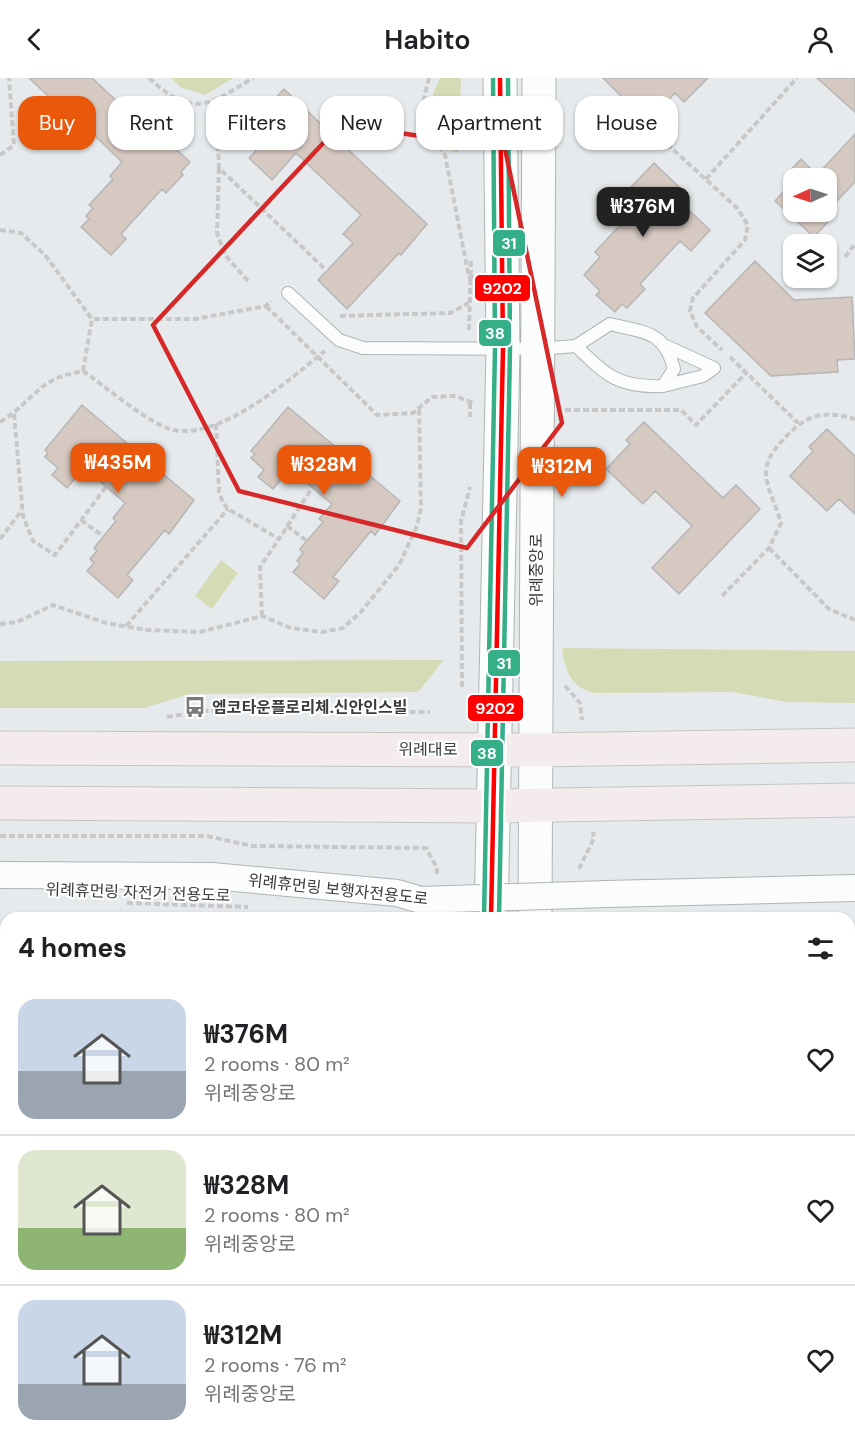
<!DOCTYPE html>
<meta charset="utf-8">
<style>
:root{--surface:#fff;--page:#f6f6f6;--text:#202124;--muted:#757577;--line:#e0e0e0;--accent:#ea580c}
body{margin:0;font-family:"DM Sans","Noto Sans KR",sans-serif;background:var(--page);color:var(--text);height:100vh;display:flex;flex-direction:column;font-size:22px;white-space:nowrap}
*{box-sizing:border-box;margin:0}
p{font-size:20px;color:var(--muted)}
.icon{flex:none;width:33px;height:33px;fill:none;stroke:currentColor;stroke-width:2;stroke-linecap:round;stroke-linejoin:round}
.map{position:relative;flex:1;overflow:hidden}
.drawer{position:absolute;left:0px;top:834px;width:855px;height:536px;display:flex;flex-direction:column;background:var(--surface);border-radius:18px 18px 0 0;box-shadow:0 2px 4px #0004}
.drawer>*{flex:none}
.top-card{position:absolute;left:18px;top:18px;width:819px;height:54px;display:flex;gap:12px}
.needle{width:39px;rotate:267deg}
.fabs{position:absolute;left:783px;top:90px;display:grid;gap:12px}
.fabs a{display:grid;place-items:center;width:54px;height:54px;border-radius:12px;background:var(--surface);box-shadow:0 2px 4px #0004;font-size:30px}
.price{position:absolute;translate:-50% -51px;padding:0 14px;border-radius:12px;background:var(--accent);color:#fff;font-size:20px;line-height:39px;filter:drop-shadow(0 2px 3px #0008)}
.price::after{content:'';position:absolute;left:50%;top:36px;width:18px;height:14px;margin-left:-9px;background:inherit;clip-path:polygon(0 0,100% 0,50% 100%)}
.price.active{background:#222;color:#fff}
ul{padding:0;list-style:none}
li{display:flex;align-items:center;gap:18px;height:150px;padding:0 18px}
li+li{border-top:2px solid var(--line)}
li span{display:grid;place-items:center;flex:none;width:168px;height:120px;border-radius:18px;color:#555}
li>.icon{margin-inline-start:auto}
span .icon{width:72px;height:72px;fill:#fffc;stroke-width:1}
li b{font-size:26px}
h2{display:flex;justify-content:space-between;align-items:center;height:72px;padding:0 18px;font-size:26px}
.pill{padding:0 21px;border-radius:18px;background:var(--surface);box-shadow:0 2px 4px #0004;font-size:21px;line-height:54px}
.pill.active{background:var(--accent);color:#fff}
header{display:flex;justify-content:space-between;align-items:center;height:78px;padding:0 18px;background:var(--surface);font-size:27px;font-weight:600}
.map>svg:first-child{display:block}
.green{fill:#d4dbb5}
.building{fill:#d6c9c1;stroke:#b6b6b6;stroke-width:1.5;fill-rule:evenodd}
.lines{fill:none;stroke-linecap:round;stroke-linejoin:round}
.lane-casing{stroke:#b1b4b5;stroke-width:14}
.street-casing{stroke:#b1b4b5;stroke-width:28}
.secondary-casing{stroke:#b1b4b5;stroke-width:35}
.primary-casing{stroke:#c4c6c6;stroke-width:35}
.path{stroke:#c8c8c9;stroke-width:4;stroke-dasharray:6 3;stroke-linecap:butt}
.lane{stroke:#fbfcfc;stroke-width:12}
.street{stroke:#fbfcfc;stroke-width:26}
.secondary{stroke:#fbfcfc;stroke-width:33}
.primary{stroke:#f4ebec;stroke-width:33}
.street-bridge-casing{stroke:#b1b4b5;stroke-width:28;stroke-linecap:butt}
.street-bridge{stroke:#fbfcfc;stroke-width:26}
.bus-1-casing{stroke:#fff;stroke-width:9}
.bus-2-casing{stroke:#fff;stroke-width:9}
.bus-3-casing{stroke:#fff;stroke-width:9}
.bus-1{stroke:#f00;stroke-width:4.5}
.bus-2{stroke:#34af87;stroke-width:4.5}
.bus-3{stroke:#34af87;stroke-width:4.5}
.marked{fill:none;stroke:#d62828;stroke-width:4.5;stroke-linejoin:round}
.labels{text-anchor:middle;stroke-width:4.5;stroke-linejoin:round;paint-order:stroke}
.street-label{font-size:16px;fill:#3a3c3e;stroke:#fff}
.poi-label{font-size:16px;font-weight:bold;fill:#3a3c3e;stroke:#fff;text-anchor:start}
.line-badge{stroke:#fff;stroke-width:2}
.badge-label{font-size:16px;text-anchor:middle;font-weight:bold;fill:#fff}
</style>
<header><svg class="icon" aria-label="back" viewBox="0 0 24 24"><path d="M15 5l-7 7 7 7"/></svg>Habito<svg class="icon" aria-label="person" viewBox="0 0 24 24"><circle cx="12" cy="8" r="4"/><path d="M4 21q1-7 8-7t8 7"/></svg></header>
<div class="map">
<svg width="855" height="1369" viewBox="0 0 855 1369">
<rect width="100%" height="100%" fill="#e7eaec"/>
<path class="green" d="M 172,0 L 233,0 L 205,17 L 180,9 Z
M 440,0 L 461,0 L 458,75 L 453,74 C 427,45 423,36 440,0 Z
M 221,482 L 238,495 L 212,531 L 195,518 Z
M 562,570 L 855,573 L 855,625 L 786,624 L 733,614 L 595,615 C 570,610 565,591 562,570 Z
M 444,582 L 418,614 L 190,616 L 144,630 L 0,630 L 0,583 Z
M 849,887 L 855,892 L 855,968 L 849,963 Z
M 55,1364 L 214,1364 L 217,1369 L 50,1369 Z"/>
<path class="building" d="M 29,0 L 92,0 L 138,43 L 141,39 L 190,84 L 181,94 L 183,97 L 166,115 L 162,111 L 121,156 L 126,161 L 111,177 L 81,149 L 89,141 L 86,138 L 93,130 L 89,127 L 113,101 L 110,98 L 122,84 L 87,50 L 77,61 L 52,38 L 60,29 Z
M 603,0 L 708,0 L 684,24 L 675,15 L 623,70 L 599,47 L 624,21 Z
M 817,0 L 855,0 L 855,34 Z
M 284,11 L 427,146 L 401,177 L 399,175 L 347,231 L 318,202 L 353,165 L 343,156 L 361,137 L 296,75 L 272,102 L 249,80 L 256,73 L 242,61 L 246,57 L 241,52 L 256,37 L 254,35 L 268,21 L 272,24 Z
M 855,56 L 855,104 L 830,130 L 836,135 L 814,159 L 775,123 L 793,103 L 786,97 L 801,81 L 817,97 ZM 794,100 L 826,100 L 826,134 L 794,134 Z
M 654,85 L 679,109 L 672,116 L 710,152 L 691,173 L 680,163 L 640,206 L 645,211 L 627,230 L 622,226 L 615,234 L 596,217 L 600,213 L 584,197 L 600,179 L 595,174 L 625,142 L 611,130 Z
M 755,183 L 794,222 L 852,219 L 855,281 L 837,282 L 838,294 L 771,298 L 705,235 Z
M 82,327 L 194,422 L 169,456 L 165,452 L 127,497 L 133,502 L 118,520 L 87,493 L 94,485 L 90,481 L 97,473 L 94,470 L 116,443 L 113,440 L 125,425 L 89,394 L 84,400 L 79,396 L 67,410 L 52,397 L 58,390 L 45,379 L 48,375 L 45,372 Z
M 288,329 L 400,423 L 375,457 L 371,453 L 333,499 L 339,503 L 324,521 L 293,494 L 300,486 L 297,483 L 303,475 L 300,471 L 323,444 L 319,441 L 332,426 L 295,395 L 290,401 L 285,397 L 273,411 L 258,399 L 264,392 L 251,380 L 255,376 L 251,373 Z
M 644,344 L 723,420 L 736,407 L 760,431 L 679,516 L 652,490 L 692,448 L 655,413 L 643,426 L 606,391 L 630,366 L 626,362 Z
M 827,351 L 855,378 L 855,436 L 839,421 L 827,433 L 790,398 L 813,373 L 809,369 Z"/>
<g class="lines">
<defs>
<path id="lane" d="M 288,215 L 339,262 L 363,270 L 537,271 L 576,268 L 610,246 C 645,255 664,252 674,291 L 663,308 C 618,310 606,297 576,268
M 666,268 L 714,290
M 663,308 L 703,298 L 714,290
M 849,1026 L 855,1030
M 849,1111 L 855,1116
M 849,1168 L 855,1161"/>
<path id="street" d="M 0,797 L 212,798 L 397,815 L 421,822
M 606,816 L 855,810
M 849,1288 L 855,1281
M 781,1369 L 786,1364"/>
<path id="secondary" d="M 491,840 L 503,270 L 500,0
M 535,840 L 539,0
M 469,1369 L 469,1364
M 494,1369 L 494,1364
M 526,1369 L 526,1364
M 553,1369 L 553,1364"/>
<path id="primary" d="M 0,670 L 534,672 L 855,667
M 0,725 L 495,728 L 855,722"/>
</defs>
<use href="#lane" class="lane-casing"/>
<use href="#street" class="street-casing"/>
<use href="#secondary" class="secondary-casing"/>
<use href="#primary" class="primary-casing"/>
<path class="path" d="M 149,0 C 192,40 208,28 253,0
M 429,0 L 424,20 L 428,51 L 445,77 L 469,199 L 474,199
M 216,22 L 219,90 L 327,193
M 667,66 L 737,130 L 748,147 L 745,162 L 693,220 L 690,233 L 697,249 L 722,272
M 0,77 L 14,67 L 9,0
M 219,90 L 217,155 L 225,177 L 248,203
M 706,101 L 797,0
M 0,152 L 21,155 L 45,177 L 92,241 L 195,241 L 266,228 L 271,223
M 845,179 L 855,166
M 266,228 L 377,337 L 413,335 L 432,319 L 455,318 L 474,325
M 340,238 L 450,235 L 469,225
M 469,252 L 471,182
M 730,279 L 798,345
M 83,293 L 92,241
M 470,325 L 470,339
M 565,332 L 681,332 L 696,347 L 747,294
M 14,336 L 23,438 L 33,463 L 55,477 L 106,409
M 0,344 C 22,332 36,308 60,299 C 67,296 75,295 83,293 C 106,309 142,340 167,350 C 215,368 290,301 325,273
M 216,346 L 219,414 L 223,425 L 228,431 L 279,461 L 312,410
M 81,442 L 103,458
M 287,448 L 307,463
M 0,461 L 22,432
M 769,470 L 829,531 L 855,542
M 722,518 L 769,470 L 781,445 C 777,430 767,411 766,396 C 766,382 773,373 782,363 C 804,338 821,331 855,341
M 262,538 L 260,489 L 279,461
M 0,546 L 17,544 L 53,527 L 106,545 L 147,552 L 200,554 L 262,538 L 291,550 L 322,554 L 343,550 L 360,535 L 399,487 L 417,448 L 421,430 L 419,329
M 126,548 L 228,431
M 565,608 L 580,625 L 582,642
M 462,609 L 461,443 L 470,409
M 167,639 L 204,633 L 430,634
M 0,758 L 207,758 L 252,768 L 426,770 L 437,790 L 437,798
M 579,791 L 594,760 L 593,754
M 127,825 L 248,829
M 0,876 L 6,883
M 0,1113 L 6,1113
M 135,1364 L 136,1369
M 192,1364 L 192,1369
M 354,1364 L 359,1369
M 38,1369 L 40,1364"/>
<use href="#lane" class="lane"/>
<use href="#street" class="street"/>
<use href="#secondary" class="secondary"/>
<use href="#primary" class="primary"/>
<defs>
<path id="street-bridge" d="M 421,822 L 606,816"/>
</defs>
<use href="#street-bridge" class="street-bridge-casing"/>
<use href="#street-bridge" class="street-bridge"/>
<defs>
<path id="bus-1" d="M 491,840 L 503,270 L 500,0"/>
<path id="bus-2" d="M 499,840 L 510,270 L 508,0"/>
<path id="bus-3" d="M 484,840 L 495,270 L 493,0"/>
</defs>
<use href="#bus-1" class="bus-1-casing"/>
<use href="#bus-2" class="bus-2-casing"/>
<use href="#bus-3" class="bus-3-casing"/>
<use href="#bus-1" class="bus-1"/>
<use href="#bus-2" class="bus-2"/>
<use href="#bus-3" class="bus-3"/>
</g>
<path class="marked" d="M 341,46 L 505,71 L 562,345 L 467,470 L 239,413 L 153,247 Z"/>
<defs>
<symbol id="bus-bare" viewBox="-9 -9 18 18"><path d="M-5-6H5V4H4V6H2V4H-2V6H-4V4H-5ZM-3.5-4V0h7V-4ZM-3.5 1.2v1.5H-2V1.2ZM2 1.2v1.5H3.5V1.2Z" fill="#77797b" stroke="#fff" stroke-width="2.5" paint-order="stroke"/></symbol>
</defs>
<g fill-rule="evenodd">
<use href="#bus-bare" x="180" y="614" width="30" height="30"/>
</g>
<g class="labels">
<g class="street-label">
<text transform="translate(536 492) rotate(-90)" y="6">위례중앙로</text>
<text x="428" y="677">위례대로</text>
<text transform="translate(338 811) rotate(6)" y="6">위례휴먼링 보행자전용도로</text>
<text transform="translate(138 814) rotate(2)" y="6">위례휴먼링 자전거 전용도로</text>
</g>
<g class="poi-label">
<text x="212" y="635">엠코타운플로리체.신안인스빌</text>
</g>
</g>
<g class="line-badge">
<rect x="492" y="151" width="34" height="28" rx="6" fill="#34af87"/>
<rect x="474" y="196" width="57" height="28" rx="6" fill="#f00"/>
<rect x="478" y="241" width="34" height="28" rx="6" fill="#34af87"/>
<rect x="487" y="571" width="34" height="28" rx="6" fill="#34af87"/>
<rect x="467" y="616" width="57" height="28" rx="6" fill="#f00"/>
<rect x="470" y="661" width="34" height="28" rx="6" fill="#34af87"/>
</g>
<g class="badge-label">
<text x="509" y="171">31</text>
<text x="502" y="216">9202</text>
<text x="495" y="261">38</text>
<text x="504" y="591">31</text>
<text x="495" y="636">9202</text>
<text x="487" y="681">38</text>
</g>
</svg>
<div class="fabs">
<a><svg class="needle" viewBox="-14 -14 28 28"><path d="M0-13l5 13h-10z" fill="#e53935"/><path d="M0 13l5-13h-10z" fill="#757577"/></svg></a>
<a><svg class="icon" aria-label="layers" viewBox="0 0 24 24"><path d="M12 4l9 5-9 5-9-5zM3 14l9 5 9-5"/></svg></a>
</div>
<b class="price active" style="left:643px;top:160px">₩376M</b>
<b class="price" style="left:118px;top:416px">₩435M</b>
<b class="price" style="left:324px;top:418px">₩328M</b>
<b class="price" style="left:562px;top:420px">₩312M</b>
<div class="top-card">
<a class="pill active">Buy</a>
<a class="pill">Rent</a>
<a class="pill">Filters</a>
<a class="pill">New</a>
<a class="pill">Apartment</a>
<a class="pill">House</a>
</div>
<section class="drawer">
<h2>4 homes<svg class="icon" aria-label="filters" viewBox="0 0 24 24"><path d="M4 7h16M4 17h16"/><circle cx="9" cy="7" r="2"/><circle cx="15" cy="17" r="2"/></svg></h2>
<ul>
<li><span style="background:linear-gradient(#c9d6e8 60%,#9aa5b1 0)"><svg class="icon" aria-label="home" viewBox="0 0 24 24"><path d="M3 11l9-7 9 7M6 9v11h12V9"/></svg></span><div><b>₩376M</b><p>2 rooms · 80 m²</p><p>위례중앙로</p></div><svg class="icon" aria-label="heart" viewBox="0 0 24 24"><path d="M12 20l-8-8c-3-5 5-10 8-4 3-6 11-1 8 4z"/></svg></li>
<li><span style="background:linear-gradient(#dfe7d0 65%,#8fb573 0)"><svg class="icon" aria-label="home" viewBox="0 0 24 24"><path d="M3 11l9-7 9 7M6 9v11h12V9"/></svg></span><div><b>₩328M</b><p>2 rooms · 80 m²</p><p>위례중앙로</p></div><svg class="icon" aria-label="heart" viewBox="0 0 24 24"><path d="M12 20l-8-8c-3-5 5-10 8-4 3-6 11-1 8 4z"/></svg></li>
<li><span style="background:linear-gradient(#c9d6e8 70%,#9aa5b1 0)"><svg class="icon" aria-label="home" viewBox="0 0 24 24"><path d="M3 11l9-7 9 7M6 9v11h12V9"/></svg></span><div><b>₩312M</b><p>2 rooms · 76 m²</p><p>위례중앙로</p></div><svg class="icon" aria-label="heart" viewBox="0 0 24 24"><path d="M12 20l-8-8c-3-5 5-10 8-4 3-6 11-1 8 4z"/></svg></li>
</ul>
</section>
</div>
